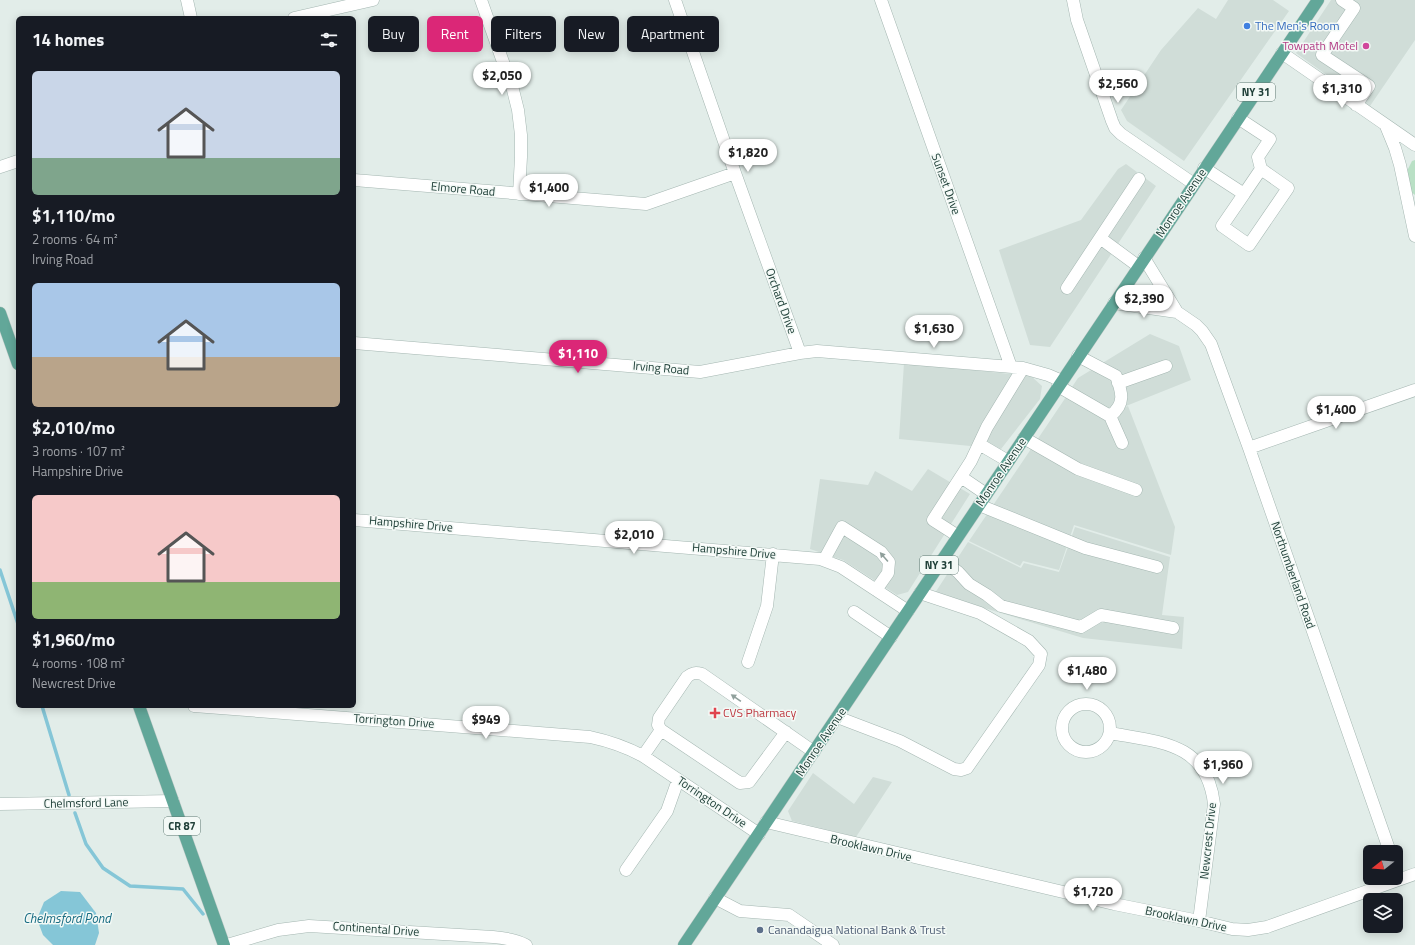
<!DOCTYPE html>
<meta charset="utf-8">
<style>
:root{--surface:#171b24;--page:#242831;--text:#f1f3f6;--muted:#9ea1a6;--accent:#db2777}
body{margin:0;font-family:"Titillium Web",sans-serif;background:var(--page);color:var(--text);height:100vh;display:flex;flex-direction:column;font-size:15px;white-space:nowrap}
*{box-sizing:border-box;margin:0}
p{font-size:13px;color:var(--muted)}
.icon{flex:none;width:22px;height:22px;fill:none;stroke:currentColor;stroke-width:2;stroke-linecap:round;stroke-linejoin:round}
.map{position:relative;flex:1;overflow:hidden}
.side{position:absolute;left:16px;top:16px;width:340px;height:692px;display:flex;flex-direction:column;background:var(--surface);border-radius:6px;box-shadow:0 2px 10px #0003}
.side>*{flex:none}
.hud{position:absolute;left:368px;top:16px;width:380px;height:36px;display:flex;gap:8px}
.needle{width:26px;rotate:253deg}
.tools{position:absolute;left:1363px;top:845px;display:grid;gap:8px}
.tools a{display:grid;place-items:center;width:40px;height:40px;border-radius:6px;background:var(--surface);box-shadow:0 2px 10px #0003;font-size:20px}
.price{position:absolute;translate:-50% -34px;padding:0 9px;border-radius:14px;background:#fff;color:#222;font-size:13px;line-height:26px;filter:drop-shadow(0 1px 2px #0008)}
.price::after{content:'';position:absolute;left:50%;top:24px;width:12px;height:9px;margin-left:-6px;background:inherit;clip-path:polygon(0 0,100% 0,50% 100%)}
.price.selected{background:var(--accent);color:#fff}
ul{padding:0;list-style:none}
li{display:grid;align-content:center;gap:8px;height:212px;padding:0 16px}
li span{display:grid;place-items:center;height:124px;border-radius:6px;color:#555}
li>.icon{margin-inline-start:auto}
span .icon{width:72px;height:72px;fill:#fffc;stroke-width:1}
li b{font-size:17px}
h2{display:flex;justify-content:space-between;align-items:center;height:48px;padding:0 16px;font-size:17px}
.chip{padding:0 14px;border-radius:6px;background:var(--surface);box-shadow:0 2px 10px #0003;font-size:14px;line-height:36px}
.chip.selected{background:var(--accent);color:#fff}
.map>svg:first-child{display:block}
.built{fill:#d0ddd8}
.green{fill:#b9e0c5}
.water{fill:#85c6d7}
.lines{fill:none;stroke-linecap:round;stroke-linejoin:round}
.stream{stroke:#85c6d7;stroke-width:3.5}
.minor-casing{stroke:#a4b6b1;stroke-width:13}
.major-casing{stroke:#c1cac8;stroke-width:13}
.minor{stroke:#fff;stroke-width:12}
.major{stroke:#62a799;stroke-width:12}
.oneway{fill:#90a09c}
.shop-dot{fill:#3f7fe0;stroke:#f3f9f6;stroke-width:1.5}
.hotel-dot{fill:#d1479c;stroke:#f3f9f6;stroke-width:1.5}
.health-dot{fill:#e0444e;stroke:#f3f9f6;stroke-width:1.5}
.service-dot{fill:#5c6f8a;stroke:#f3f9f6;stroke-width:1.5}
.labels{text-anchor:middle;stroke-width:3;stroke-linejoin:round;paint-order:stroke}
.shield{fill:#f3f9f6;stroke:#5f7872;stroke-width:1}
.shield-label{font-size:11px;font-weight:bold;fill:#204039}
.shop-label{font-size:12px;fill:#366cbe;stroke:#f3f9f6;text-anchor:start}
.hotel-label{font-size:12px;fill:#b23c85;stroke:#f3f9f6;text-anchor:end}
.street-label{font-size:12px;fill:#204039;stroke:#f3f9f6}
.health-label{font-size:12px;fill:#be3a42;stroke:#f3f9f6;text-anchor:start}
.service-label{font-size:12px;fill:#4e5e75;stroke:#f3f9f6;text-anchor:start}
.water-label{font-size:13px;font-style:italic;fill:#156a81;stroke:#f3f9f6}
</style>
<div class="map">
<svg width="1415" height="945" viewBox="0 0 1415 945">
<rect width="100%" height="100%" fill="#e2ede9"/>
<path class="built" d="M 1228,0 L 1273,0 L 1289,11 L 1184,161 L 1127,121 L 1121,110 L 1161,50 L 1198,8 L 1216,19 Z
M 1331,0 L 1415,0 L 1415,40 L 1370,106 L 1296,53 Z
M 1126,164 L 1156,186 L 1050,347 L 1030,345 L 999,250 L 1081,220 L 1118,169 Z
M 1150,334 L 1179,346 L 1191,380 L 1101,416 L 1066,396 L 1078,378 Z
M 904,363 L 1031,376 L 1042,386 L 1040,399 L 1001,449 L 899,439 Z
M 1066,397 L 1101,416 L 1128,406 L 1175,527 L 1171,555 L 1074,525 L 1059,570 L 1023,561 L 1020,566 L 969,541 Z
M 928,469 L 970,494 L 908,592 L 897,595 L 843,560 L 810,549 L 820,479 L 868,485 L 875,471 L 912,491 Z
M 1075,527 L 1170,557 L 1162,615 L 1184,617 L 1182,649 L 1083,638 L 935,593 L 968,542 L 1021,568 L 1024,563 L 1059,572 Z
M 813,773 L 854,804 L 873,777 L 892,782 L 856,837 L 792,821 L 788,811 Z"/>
<path class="green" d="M 1415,160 L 1415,195 L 1410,191 L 1407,171 L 1412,161 Z"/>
<path class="water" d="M 61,891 L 80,892 L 96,913 L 99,933 L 95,945 L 53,945 L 43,935 L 37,919 L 44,902 Z"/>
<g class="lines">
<path class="stream" d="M 0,570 L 18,624
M 42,706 L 69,795
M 75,813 L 86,844 L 103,868 L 130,886 L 183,889 L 203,914"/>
<defs>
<path id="minor" d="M 187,0 L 191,18
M 481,0 L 513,90 L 518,110 L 521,135 L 521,157 L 519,194
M 675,0 L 735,173 L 800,353
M 881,0 L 1011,367
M 1073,0 L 1077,20 L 1112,121 L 1115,128 L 1121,134 L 1194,184
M 1342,0 L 1354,8 L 1322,55 L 1369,86 L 1356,105
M 294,18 L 373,0
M 1282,53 L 1415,145
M 1238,118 L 1270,139 L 1258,157 L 1261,169
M 1386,126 L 1395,148 L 1400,165 L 1415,236
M 0,167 L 18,161
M 1204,168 L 1244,194 L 1222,226 L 1249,245 L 1288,188 L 1261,169 L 1244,194
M 354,180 L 646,204 L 735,173
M 1144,258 L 1177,312 L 1196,325 L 1202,331 L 1211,344 L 1249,448 L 1390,852
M 1138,266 L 1100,238 L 1139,179
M 1067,288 L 1100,238
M 1114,303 L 1177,312
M 354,343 L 700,372 L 800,353 L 817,351 L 1023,368 L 1048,375 L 1062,381
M 1078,356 L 1116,376 C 1122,392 1126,404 1110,416
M 1118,383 L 1166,366
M 1058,386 L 1110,416 L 1122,443
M 1024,438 L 1078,469 L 1136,490
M 979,444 L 1008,461
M 1249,448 L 1415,390
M 961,477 L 986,494
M 979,505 L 1085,548 L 1157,567
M 354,520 L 820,559 L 841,567 L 908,611
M 958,536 L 933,520 L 971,461 L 987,427 L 1023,368
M 824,560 L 842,527 L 881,552 L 889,562 L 888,573 L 876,590
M 942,560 L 958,572 L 969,584 L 987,595 L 1001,606 L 1081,627 L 1101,615 L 1173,628
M 854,612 L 891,637
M 748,662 L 767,606 L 773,554
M1062 728a24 24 0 1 1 48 0a24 24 0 1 1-48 0Z
M 194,706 L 590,737 C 609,741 626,747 643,756 L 759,834
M 837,717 L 900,741 L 954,769 L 961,770 L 967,768 L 1039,665 L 1041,654 L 1029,641 L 980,613 L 920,593
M 786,732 L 749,782 L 740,783 L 661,730 L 658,725 L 659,718 L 687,677 C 692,673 695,672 702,674 L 814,752
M 1110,733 C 1159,742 1207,742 1214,804 L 1199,921
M 643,756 L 661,730
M 0,804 L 173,801
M 766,822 L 1114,904 L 1199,921 L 1232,929 L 1248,930 L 1267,927 L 1415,874
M 626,870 L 667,811 L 678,780
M 715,898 L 740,911 L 789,915 L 833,945
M 227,945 L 278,930 L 309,926 L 493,937 C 505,938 516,940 526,945"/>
<path id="major" d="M 0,313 L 18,364
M 139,706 L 224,945
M 684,945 L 1318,0"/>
</defs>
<use href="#minor" class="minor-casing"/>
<use href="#major" class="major-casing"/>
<use href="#minor" class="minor"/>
<use href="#major" class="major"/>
</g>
<defs><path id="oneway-solid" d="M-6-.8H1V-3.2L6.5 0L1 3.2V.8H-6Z"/></defs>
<g class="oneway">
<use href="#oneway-solid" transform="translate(884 557) rotate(-131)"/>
<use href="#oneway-solid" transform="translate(736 698) rotate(-145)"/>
</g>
<circle class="shop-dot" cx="1247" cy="26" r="4"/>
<circle class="hotel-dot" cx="1366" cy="46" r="4"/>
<path class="health-dot" d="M713 707h4v4h4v4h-4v4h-4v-4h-4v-4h4z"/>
<circle class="service-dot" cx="760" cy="930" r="4"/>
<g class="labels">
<g class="shield">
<rect x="1237" y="83" width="38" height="18" rx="3"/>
<rect x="920" y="556" width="38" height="18" rx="3"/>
<rect x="164" y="817" width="36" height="18" rx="3"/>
</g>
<g class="shield-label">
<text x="1256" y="96">NY 31</text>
<text x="939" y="569">NY 31</text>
<text x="182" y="830">CR 87</text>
</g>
<g class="shop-label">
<text x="1255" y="30">The Men's Room</text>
</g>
<g class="hotel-label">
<text x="1358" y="50">Towpath Motel</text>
</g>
<g class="street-label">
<text transform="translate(946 184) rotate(70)" y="4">Sunset Drive</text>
<text transform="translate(463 189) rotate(5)" y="4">Elmore Road</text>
<text transform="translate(1181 203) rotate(-56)" y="4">Monroe Avenue</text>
<text transform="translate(781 301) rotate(70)" y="4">Orchard Drive</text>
<text transform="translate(661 368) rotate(5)" y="4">Irving Road</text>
<text transform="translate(1001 472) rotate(-56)" y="4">Monroe Avenue</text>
<text transform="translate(411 524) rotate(5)" y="4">Hampshire Drive</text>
<text transform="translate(734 551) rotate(5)" y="4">Hampshire Drive</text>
<text transform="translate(1293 575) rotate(71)" y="4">Northumberland Road</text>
<text transform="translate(394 721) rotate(4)" y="4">Torrington Drive</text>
<text transform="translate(821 742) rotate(-56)" y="4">Monroe Avenue</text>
<text transform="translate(712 802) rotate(34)" y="4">Torrington Drive</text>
<text transform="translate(86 803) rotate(-1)" y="4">Chelmsford Lane</text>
<text transform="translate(1208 841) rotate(-84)" y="4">Newcrest Drive</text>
<text transform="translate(871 848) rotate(13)" y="4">Brooklawn Drive</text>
<text transform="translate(1186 919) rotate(12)" y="4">Brooklawn Drive</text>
<text transform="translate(376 929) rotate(4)" y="4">Continental Drive</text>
</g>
<g class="health-label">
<text x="723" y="717">CVS Pharmacy</text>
</g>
<g class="service-label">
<text x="768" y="934">Canandaigua National Bank &amp; Trust</text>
</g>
<g class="water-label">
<text x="67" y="923">Chelmsford Pond</text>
</g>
</g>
</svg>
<div class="tools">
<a><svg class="needle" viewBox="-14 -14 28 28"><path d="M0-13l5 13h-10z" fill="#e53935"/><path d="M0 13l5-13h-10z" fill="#9ea1a6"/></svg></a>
<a><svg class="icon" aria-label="layers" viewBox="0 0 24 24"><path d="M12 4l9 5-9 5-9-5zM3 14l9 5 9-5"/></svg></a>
</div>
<b class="price" style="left:502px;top:96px">$2,050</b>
<b class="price" style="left:1118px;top:104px">$2,560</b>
<b class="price" style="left:1342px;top:109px">$1,310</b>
<b class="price" style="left:748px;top:173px">$1,820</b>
<b class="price" style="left:549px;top:208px">$1,400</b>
<b class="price" style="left:1144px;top:319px">$2,390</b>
<b class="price" style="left:934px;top:349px">$1,630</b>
<b class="price selected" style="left:578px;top:374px">$1,110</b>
<b class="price" style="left:1336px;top:430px">$1,400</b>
<b class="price" style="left:634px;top:555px">$2,010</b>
<b class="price" style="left:1087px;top:691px">$1,480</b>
<b class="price" style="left:486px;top:740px">$949</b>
<b class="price" style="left:1223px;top:785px">$1,960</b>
<b class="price" style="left:1093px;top:912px">$1,720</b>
<div class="hud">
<a class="chip">Buy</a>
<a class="chip selected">Rent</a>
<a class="chip">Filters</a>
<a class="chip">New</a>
<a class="chip">Apartment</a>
</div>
<section class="side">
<h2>14 homes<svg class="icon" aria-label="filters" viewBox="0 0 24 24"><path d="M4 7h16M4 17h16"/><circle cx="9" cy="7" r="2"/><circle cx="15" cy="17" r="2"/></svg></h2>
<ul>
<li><span style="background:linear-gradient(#c9d6e8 70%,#7fa58c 0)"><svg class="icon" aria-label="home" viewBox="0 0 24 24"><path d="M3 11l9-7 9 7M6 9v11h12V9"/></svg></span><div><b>$1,110/mo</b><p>2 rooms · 64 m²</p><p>Irving Road</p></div></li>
<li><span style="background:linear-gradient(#a9c7e8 60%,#b9a48a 0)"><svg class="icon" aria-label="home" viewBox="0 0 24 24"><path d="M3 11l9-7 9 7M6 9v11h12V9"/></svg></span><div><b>$2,010/mo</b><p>3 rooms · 107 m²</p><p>Hampshire Drive</p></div></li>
<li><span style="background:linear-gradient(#f6c9c9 70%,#8fb573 0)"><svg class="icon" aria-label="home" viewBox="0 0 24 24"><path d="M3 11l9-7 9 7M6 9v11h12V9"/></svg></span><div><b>$1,960/mo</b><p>4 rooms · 108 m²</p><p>Newcrest Drive</p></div></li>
</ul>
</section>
</div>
